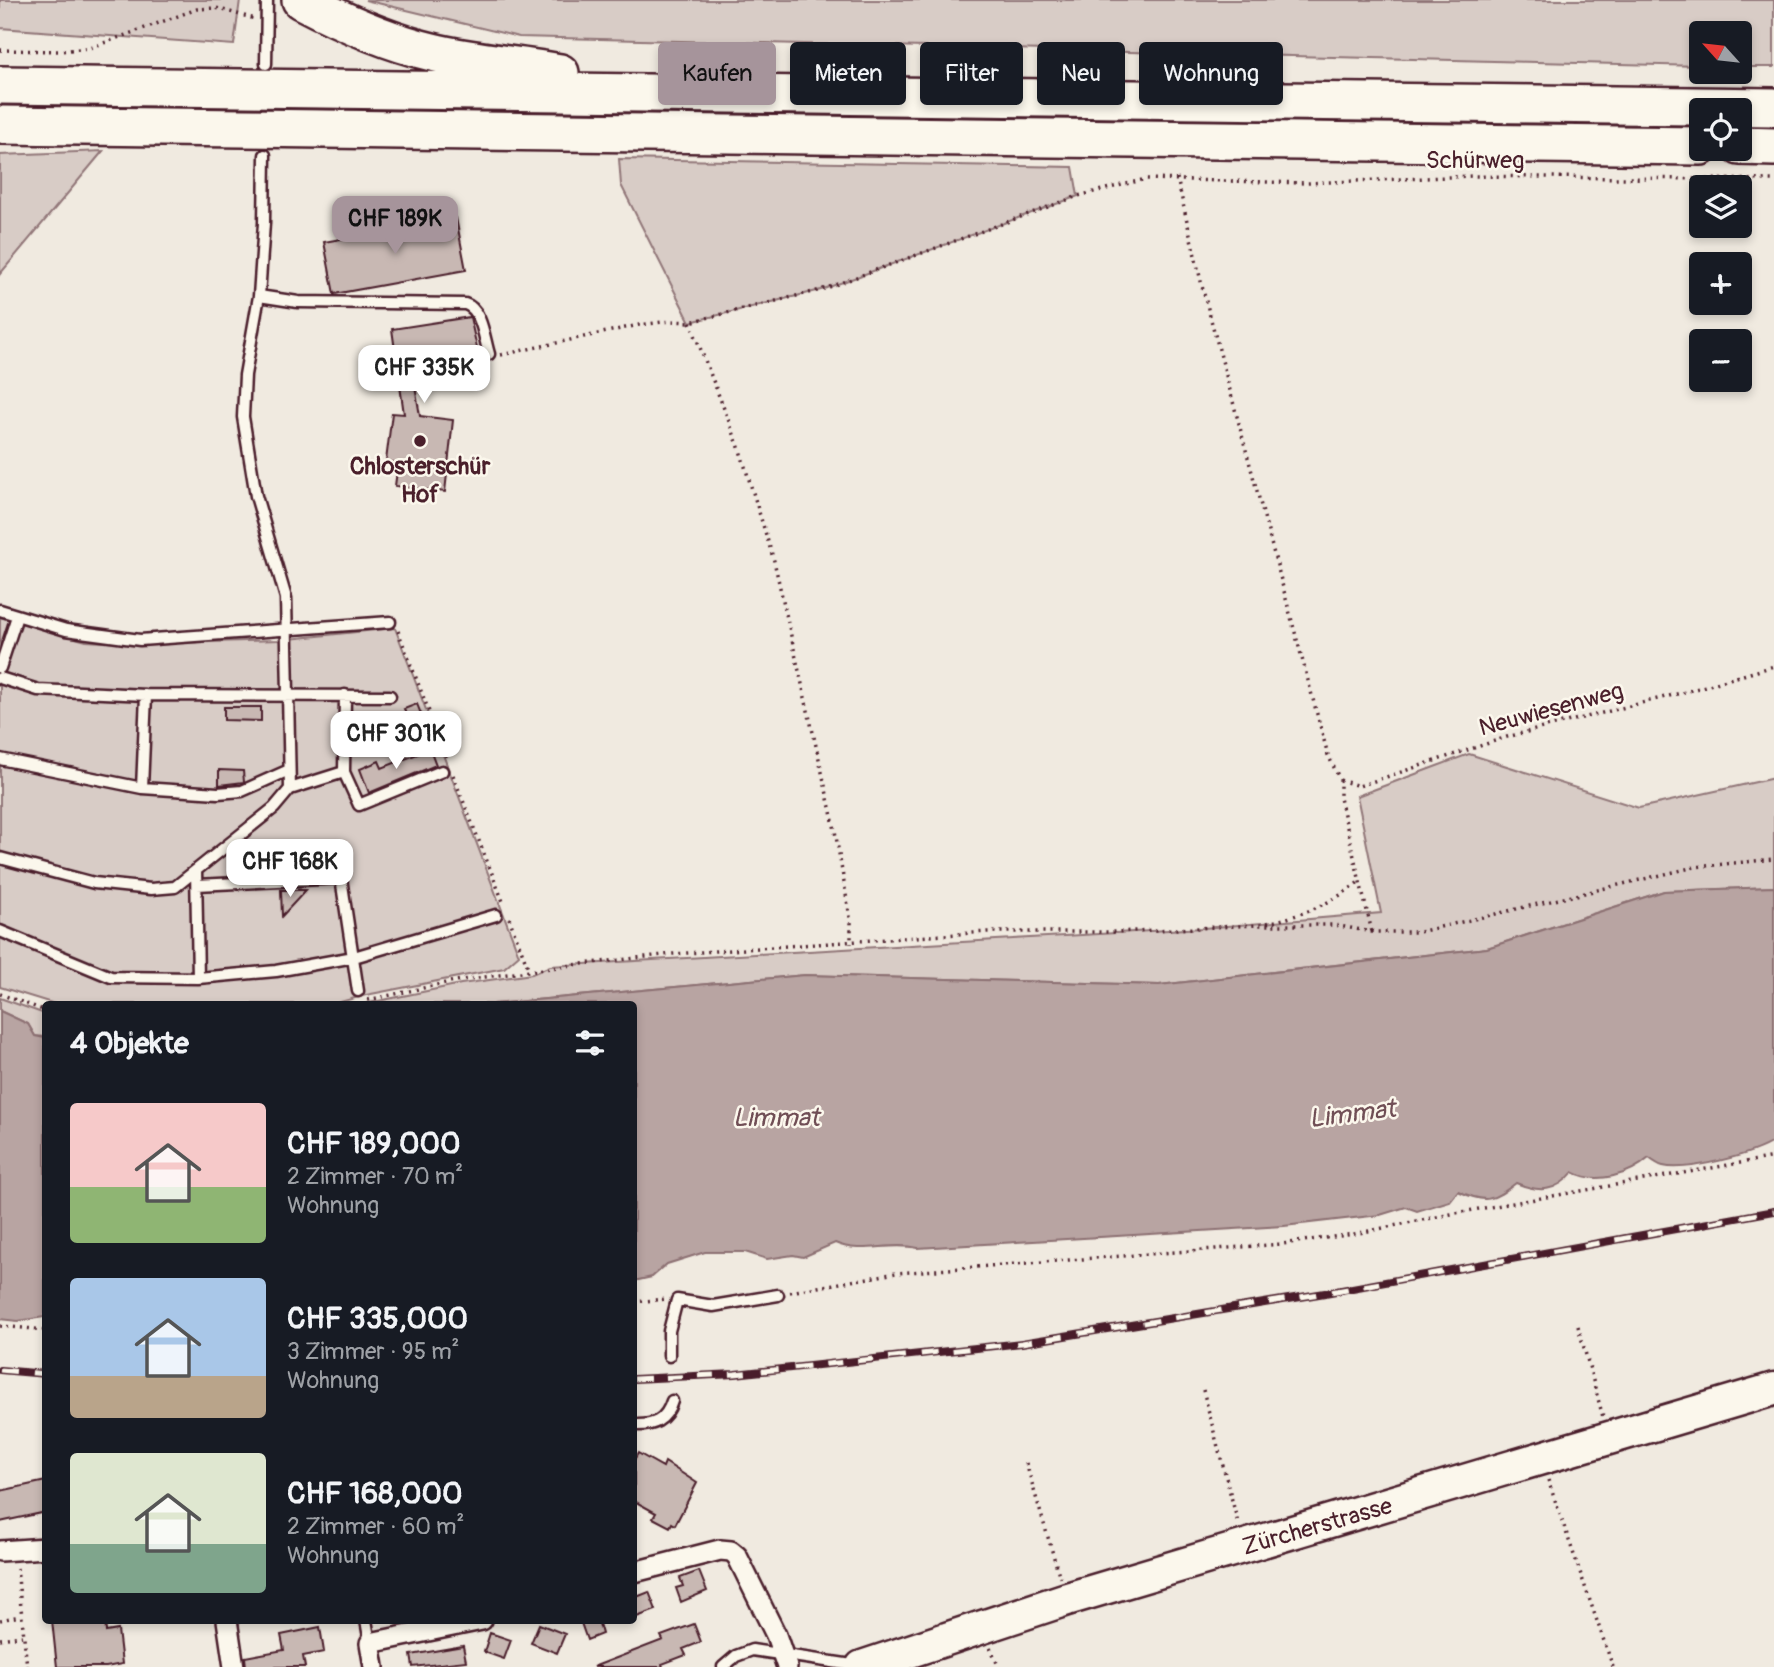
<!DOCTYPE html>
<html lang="de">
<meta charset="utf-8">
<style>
:root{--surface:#171b24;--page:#242831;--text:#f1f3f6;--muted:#9ea1a6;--accent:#a6949b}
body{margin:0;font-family:Pangolin,sans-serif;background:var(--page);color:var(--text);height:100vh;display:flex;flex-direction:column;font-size:26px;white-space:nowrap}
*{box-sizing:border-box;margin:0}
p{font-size:23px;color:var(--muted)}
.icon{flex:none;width:38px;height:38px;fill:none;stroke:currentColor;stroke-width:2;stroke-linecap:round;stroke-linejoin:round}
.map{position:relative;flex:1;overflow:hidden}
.panel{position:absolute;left:42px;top:1001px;width:595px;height:623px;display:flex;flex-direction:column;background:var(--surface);border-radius:7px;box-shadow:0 4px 10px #0003}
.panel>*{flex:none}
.guide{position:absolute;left:658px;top:42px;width:665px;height:63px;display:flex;gap:14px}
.needle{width:46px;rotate:297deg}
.buttons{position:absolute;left:1689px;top:21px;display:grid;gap:14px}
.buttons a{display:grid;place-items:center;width:63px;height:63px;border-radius:7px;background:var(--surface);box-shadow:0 4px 10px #0003;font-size:35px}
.price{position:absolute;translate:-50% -60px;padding:0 16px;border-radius:14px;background:#fff;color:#222;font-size:23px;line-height:46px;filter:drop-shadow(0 2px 4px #0008)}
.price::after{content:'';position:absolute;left:50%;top:42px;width:21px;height:16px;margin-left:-10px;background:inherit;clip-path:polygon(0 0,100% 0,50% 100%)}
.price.on{background:var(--accent);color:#111}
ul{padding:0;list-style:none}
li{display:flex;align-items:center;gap:21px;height:175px;padding:0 28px}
li span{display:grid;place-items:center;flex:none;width:196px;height:140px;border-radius:7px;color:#555}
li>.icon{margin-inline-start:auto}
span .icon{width:84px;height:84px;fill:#fffc;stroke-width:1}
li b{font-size:30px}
h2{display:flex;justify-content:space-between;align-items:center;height:84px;padding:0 28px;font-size:30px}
.pill{padding:0 24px;border-radius:7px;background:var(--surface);box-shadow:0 4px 10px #0003;font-size:24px;line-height:63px}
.pill.on{background:var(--accent);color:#111}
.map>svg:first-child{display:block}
.green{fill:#d8ccc6;stroke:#917678;stroke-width:2}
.water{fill:#b8a4a2;stroke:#8c6f72;stroke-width:2}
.building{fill:#c8b8b3;stroke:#4a1f2b;stroke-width:2}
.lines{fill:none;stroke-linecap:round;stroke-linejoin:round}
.lane-casing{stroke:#4a1f2b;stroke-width:15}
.street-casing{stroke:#4a1f2b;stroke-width:24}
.primary-casing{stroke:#4a1f2b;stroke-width:37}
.highway-casing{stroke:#4a1f2b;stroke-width:42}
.path{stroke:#4a1f2b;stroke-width:3.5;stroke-dasharray:2 5;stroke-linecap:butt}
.lane{stroke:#fbf7ec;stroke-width:10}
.street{stroke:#fbf7ec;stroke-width:19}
.primary{stroke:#fbf7ec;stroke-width:32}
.highway{stroke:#fbf7ec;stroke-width:37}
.rail-casing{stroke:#4a1f2b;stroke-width:8}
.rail{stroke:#fbf7ec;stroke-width:5;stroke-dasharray:16;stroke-linecap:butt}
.poi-dot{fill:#4a1f2b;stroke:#fbf7ec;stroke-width:2.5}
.labels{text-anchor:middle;stroke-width:5;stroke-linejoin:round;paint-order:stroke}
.street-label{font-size:24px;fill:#4a1f2b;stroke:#fbf7ec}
.poi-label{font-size:24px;font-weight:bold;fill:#4a1f2b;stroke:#fbf7ec}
.water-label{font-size:26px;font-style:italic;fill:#704e55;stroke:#fbf7ec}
</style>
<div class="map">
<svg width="1774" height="1667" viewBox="0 0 1774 1667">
<rect width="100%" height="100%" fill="#f0eae0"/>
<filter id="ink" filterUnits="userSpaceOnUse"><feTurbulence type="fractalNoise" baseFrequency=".0143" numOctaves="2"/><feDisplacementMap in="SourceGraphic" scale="14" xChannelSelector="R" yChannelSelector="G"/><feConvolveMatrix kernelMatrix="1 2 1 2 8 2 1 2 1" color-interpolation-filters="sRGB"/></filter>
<g filter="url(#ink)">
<path class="green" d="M 0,0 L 240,0 L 234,45 L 0,28 Z
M 365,0 L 1774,0 L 1774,67 L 1740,67 L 1740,33 L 1701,33 L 1701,66 L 519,37 Z
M 103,151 L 0,274 L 0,155 Z
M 619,159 L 1073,167 L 1078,196 L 821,290 L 690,322 L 621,185 Z
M 0,617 L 86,641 L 139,644 L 279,640 L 395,628 L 519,955 L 504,968 L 366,995 L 333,1004 L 55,1004 L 0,987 Z
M 1469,754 L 1639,808 L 1774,778 L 1774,887 L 1664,891 L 1487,948 L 1159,985 L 805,975 L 493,1004 L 364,1004 L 461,984 L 532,974 L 550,966 L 1203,928 L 1381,913 L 1357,796 Z
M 0,998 L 45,1014 L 45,1037 L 35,1036 L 28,1024 L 0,1011 Z"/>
<path class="water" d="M 1774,887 L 1774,1141 C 1755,1154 1686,1172 1663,1166 C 1659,1165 1653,1161 1649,1158 C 1630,1175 1596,1185 1573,1172 C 1557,1192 1539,1193 1516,1183 C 1493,1201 1486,1204 1458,1191 L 1450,1201 L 1417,1211 L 1406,1207 L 1380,1215 L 1284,1226 L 918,1248 C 890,1241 862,1255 835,1243 L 803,1257 L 793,1255 L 767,1259 L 745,1252 L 705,1252 L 667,1264 L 652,1277 L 634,1281 L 634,1004 L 493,1004 L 805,975 L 1159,985 L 1487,948 L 1664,891 Z
M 0,1011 L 28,1024 L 35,1036 L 45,1038 L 45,1317 L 18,1321 L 0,1319 Z"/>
<path class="building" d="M 456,218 L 466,270 L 334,294 L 324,242 Z
M 470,317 L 478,352 L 411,362 L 420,416 L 453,420 L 445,492 L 395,486 L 398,463 L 386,461 L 392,413 L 404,414 L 392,329 Z
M 417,704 L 429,734 L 415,739 L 404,709 Z
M 224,707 L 261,707 L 261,721 L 224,720 Z
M 430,749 L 436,765 L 369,793 L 360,769 L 379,761 L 382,768 Z
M 219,770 L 243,771 L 244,782 L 219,785 Z
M 281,890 L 306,890 L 282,916 Z
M 638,1453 L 663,1467 L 665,1462 L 697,1483 L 675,1525 L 672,1523 L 670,1527 L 653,1518 L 656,1513 L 634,1501 L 634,1460 Z
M 46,1481 L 46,1512 L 0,1522 L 0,1491 Z
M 699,1571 L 707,1591 L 681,1602 L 676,1588 L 683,1586 L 680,1578 Z
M 649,1592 L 656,1610 L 634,1618 L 634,1598 Z
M 52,1620 L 105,1620 L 106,1632 L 118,1630 L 122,1664 L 106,1667 L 57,1667 Z
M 580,1620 L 598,1620 L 602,1634 L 587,1640 Z
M 539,1624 L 565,1634 L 557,1653 L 531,1643 Z
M 694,1624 L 701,1642 L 683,1649 L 686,1655 L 662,1664 L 663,1667 L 593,1667 L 663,1640 L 661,1636 Z
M 320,1627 L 324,1652 L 303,1656 L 305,1667 L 246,1667 L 245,1657 L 284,1650 L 281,1635 Z
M 490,1633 L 511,1640 L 504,1659 L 484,1652 Z
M 463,1646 L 466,1661 L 413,1667 L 411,1655 Z"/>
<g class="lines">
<defs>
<path id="lane" d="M 266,64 L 267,0
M 259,296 L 298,302 L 465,304 C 482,309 484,338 489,354
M 0,610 L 66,630 L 140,640 L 390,622
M 0,668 L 17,616
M 0,678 L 38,690 L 146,695 L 390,696
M 0,759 L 142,788 L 218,793 L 242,791 L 289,770
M 344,772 L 345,695
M 142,788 L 146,695
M 290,789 L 344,772 L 359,805 L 442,771
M 0,858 L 94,883 L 151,889 L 175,887 L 274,808 L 290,789 L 286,598 L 256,496 L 243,417 L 245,375 L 259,296 L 264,223 L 265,155
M 196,870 L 198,978 L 276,971 L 354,957 L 496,915
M 197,885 L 341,878 L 358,991
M 0,931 L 111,977 L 198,978
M 669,1356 L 669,1331 L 677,1300 L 713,1306 L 778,1295
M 634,1425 C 653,1426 666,1421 672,1401
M 366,1620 L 370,1643
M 723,1667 L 736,1656 L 752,1650 L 859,1666"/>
<path id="street" d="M 0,1551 L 46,1548
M 634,1572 L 720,1550 L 731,1551 L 737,1556 L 776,1635 L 787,1667
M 227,1620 L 234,1667
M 374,1667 L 370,1643 L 482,1620"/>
<path id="primary" d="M 862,1667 L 1067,1599 L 1774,1389"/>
<path id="highway" d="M 301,0 C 343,22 386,41 432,52 C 474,62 517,65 560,73
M 0,85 L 1774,107
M 0,125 L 1701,146
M 1740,146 L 1774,147"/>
</defs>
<use href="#lane" class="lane-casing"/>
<use href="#street" class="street-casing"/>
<use href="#primary" class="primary-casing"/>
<use href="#highway" class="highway-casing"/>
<path class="path" d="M 0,50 L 60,51 L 90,48 L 197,9 L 216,8 L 255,19
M 1177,178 L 1203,290 L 1328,755 L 1340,780 L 1340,798 L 1372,932
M 690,322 L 739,447 L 774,561 L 834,825 L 851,923 L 851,944
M 501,355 L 639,325 L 671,321 L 690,322 L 821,290 L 1078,196 L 1146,179 L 1307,183 L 1472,176 L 1774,180
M 398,631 L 448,761
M 453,775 L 504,904
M 1340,780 L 1359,786 L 1507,737 L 1685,692 L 1774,666
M 509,918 L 529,970
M 1267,923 C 1301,916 1333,903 1360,881
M 0,994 L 46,1011
M 368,1000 L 455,981 L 581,964 L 673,954 L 987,932 L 1114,932 L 1258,925 L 1334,925 L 1372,932 L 1419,932 L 1695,867 L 1774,859
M 790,1292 L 896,1273 L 1282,1244 L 1354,1234 L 1456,1213 L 1774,1157
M 634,1302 L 666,1299
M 0,1326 L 46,1330
M 1578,1326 L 1603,1417
M 1203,1390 L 1238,1523
M 1026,1463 L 1060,1578
M 1548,1480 L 1613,1667
M 17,1568 L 27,1667
M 0,1620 L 20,1616
M 0,1639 L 22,1636
M 990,1648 L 999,1667"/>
<use href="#lane" class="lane"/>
<use href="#street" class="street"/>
<use href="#primary" class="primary"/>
<use href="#highway" class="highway"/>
<defs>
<path id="rail" d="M 0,1370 L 46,1374
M 634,1379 L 735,1374 L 1022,1343 L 1325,1293 L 1774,1211"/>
</defs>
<use href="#rail" class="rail-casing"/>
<use href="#rail" class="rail"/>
</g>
</g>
<circle class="poi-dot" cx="420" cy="441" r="7"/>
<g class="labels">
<g class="street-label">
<text x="1475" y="168">Schürweg</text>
<text transform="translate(1551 709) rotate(-15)" y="8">Neuwiesenweg</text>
<text transform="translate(1317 1526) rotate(-16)" y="8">Zürcherstrasse</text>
</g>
<g class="poi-label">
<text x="420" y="474">Chlosterschür<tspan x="420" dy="28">Hof</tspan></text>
</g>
<g class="water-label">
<text transform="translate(1352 1113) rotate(-7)" y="9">Limmat</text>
<text x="776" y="1126">Limmat</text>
</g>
</g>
</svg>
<div class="buttons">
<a><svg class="needle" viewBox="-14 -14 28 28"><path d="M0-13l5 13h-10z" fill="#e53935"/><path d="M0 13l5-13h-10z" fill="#9ea1a6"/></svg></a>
<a><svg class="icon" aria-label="locate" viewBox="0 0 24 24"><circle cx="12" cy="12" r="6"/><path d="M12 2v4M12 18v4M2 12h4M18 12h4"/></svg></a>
<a><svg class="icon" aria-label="layers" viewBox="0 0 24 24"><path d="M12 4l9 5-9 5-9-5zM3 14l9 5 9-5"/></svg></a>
<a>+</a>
<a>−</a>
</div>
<b class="price on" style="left:395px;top:256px">CHF 189K</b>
<b class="price" style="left:424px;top:405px">CHF 335K</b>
<b class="price" style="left:396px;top:771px">CHF 301K</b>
<b class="price" style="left:290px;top:899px">CHF 168K</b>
<div class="guide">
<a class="pill on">Kaufen</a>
<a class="pill">Mieten</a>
<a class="pill">Filter</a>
<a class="pill">Neu</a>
<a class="pill">Wohnung</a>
</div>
<section class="panel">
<h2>4 Objekte<svg class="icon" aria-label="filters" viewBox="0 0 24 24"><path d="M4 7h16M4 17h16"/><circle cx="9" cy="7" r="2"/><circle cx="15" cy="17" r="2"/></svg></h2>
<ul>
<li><span style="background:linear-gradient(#f6c9c9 60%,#8fb573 0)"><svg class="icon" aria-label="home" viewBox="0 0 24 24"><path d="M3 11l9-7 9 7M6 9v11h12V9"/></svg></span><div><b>CHF 189,000</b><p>2 Zimmer · 70 m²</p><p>Wohnung</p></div></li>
<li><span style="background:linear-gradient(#a9c7e8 70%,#b9a48a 0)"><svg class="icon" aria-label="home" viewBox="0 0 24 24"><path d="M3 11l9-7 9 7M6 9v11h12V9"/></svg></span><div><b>CHF 335,000</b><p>3 Zimmer · 95 m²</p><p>Wohnung</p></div></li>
<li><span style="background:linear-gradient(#dfe7d0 65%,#7fa58c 0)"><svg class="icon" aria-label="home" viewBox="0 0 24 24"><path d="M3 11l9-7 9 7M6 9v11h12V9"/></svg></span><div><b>CHF 168,000</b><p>2 Zimmer · 60 m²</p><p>Wohnung</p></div></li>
</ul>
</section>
</div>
